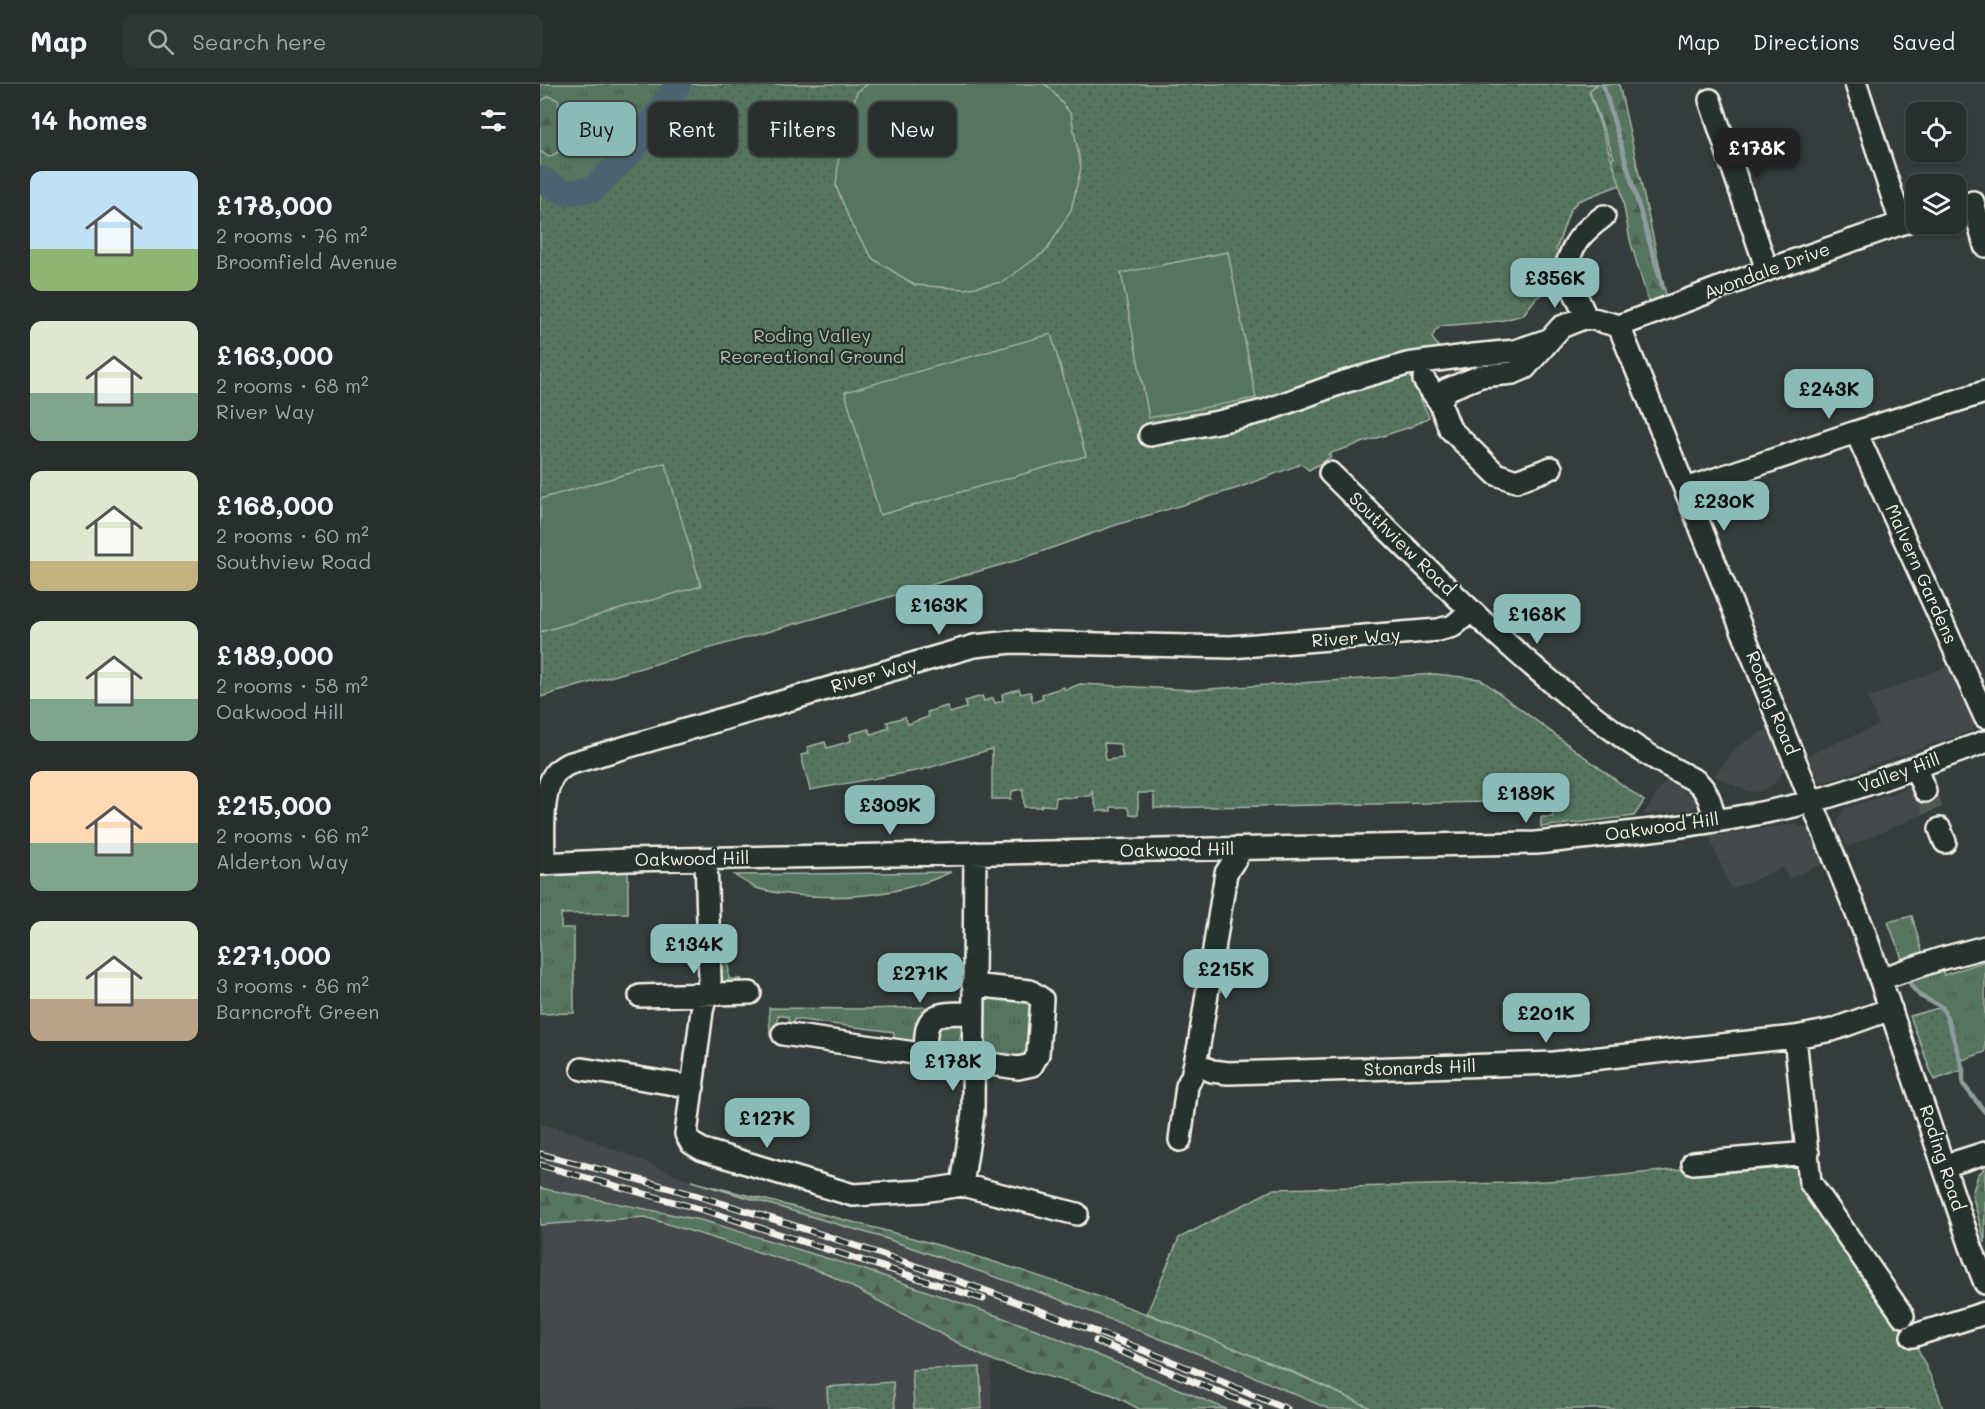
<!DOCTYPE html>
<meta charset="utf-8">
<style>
:root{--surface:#272e2c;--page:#2f3634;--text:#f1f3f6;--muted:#a4a8a9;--line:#434a48;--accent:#8bbbb9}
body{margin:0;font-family:Mali,sans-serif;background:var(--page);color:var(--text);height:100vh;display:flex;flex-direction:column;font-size:22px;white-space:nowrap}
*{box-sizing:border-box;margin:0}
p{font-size:20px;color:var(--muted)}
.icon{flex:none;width:33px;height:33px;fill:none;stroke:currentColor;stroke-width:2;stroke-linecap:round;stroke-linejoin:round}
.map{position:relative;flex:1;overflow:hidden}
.panel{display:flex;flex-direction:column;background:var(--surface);width:540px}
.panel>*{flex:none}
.top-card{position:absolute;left:18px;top:18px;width:570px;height:54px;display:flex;gap:12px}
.buttons{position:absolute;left:1366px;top:18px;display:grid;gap:12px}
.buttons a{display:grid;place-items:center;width:60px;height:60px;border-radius:12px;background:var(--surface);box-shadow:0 2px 4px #0004,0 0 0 2px var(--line);font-size:30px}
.price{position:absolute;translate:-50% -51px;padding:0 14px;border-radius:12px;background:var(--accent);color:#111;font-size:20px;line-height:39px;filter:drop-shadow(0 2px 3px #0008)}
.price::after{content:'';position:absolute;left:50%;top:36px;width:18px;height:14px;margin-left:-9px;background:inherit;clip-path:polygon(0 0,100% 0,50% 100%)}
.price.on{background:#222;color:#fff}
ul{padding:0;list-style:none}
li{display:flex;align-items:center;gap:18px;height:150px;padding:0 30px}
li span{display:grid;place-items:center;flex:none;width:168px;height:120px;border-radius:12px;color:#555}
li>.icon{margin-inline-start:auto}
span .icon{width:72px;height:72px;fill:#fffc;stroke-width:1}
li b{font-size:26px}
h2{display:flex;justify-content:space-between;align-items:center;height:72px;padding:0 30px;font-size:26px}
.pill{padding:0 21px;border-radius:12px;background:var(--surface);box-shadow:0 2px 4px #0004,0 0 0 2px var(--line);font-size:21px;line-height:54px}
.pill.on{background:var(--accent);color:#111}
header{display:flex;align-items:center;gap:36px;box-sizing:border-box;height:84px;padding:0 30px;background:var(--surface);border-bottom:2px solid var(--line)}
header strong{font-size:28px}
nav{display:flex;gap:33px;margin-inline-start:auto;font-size:21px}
.search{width:420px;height:54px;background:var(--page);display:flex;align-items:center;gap:15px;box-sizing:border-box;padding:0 21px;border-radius:12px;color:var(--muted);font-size:22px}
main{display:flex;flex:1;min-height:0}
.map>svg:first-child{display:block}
.built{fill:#44494c}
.grass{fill:url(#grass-tufts);stroke:#a4b3a3;stroke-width:1.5}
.forest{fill:url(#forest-firs);stroke:#a4b3a3;stroke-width:1.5}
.park{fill:url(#park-dots);stroke:#a4b3a3;stroke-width:1.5;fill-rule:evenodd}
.pitch{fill:#55755e;stroke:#a4b3a3;stroke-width:1.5}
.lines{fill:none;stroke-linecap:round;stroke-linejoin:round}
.stream{stroke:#8f9c9f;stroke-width:4.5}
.river{stroke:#4b646f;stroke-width:26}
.minor-tunnel{stroke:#515855;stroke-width:21;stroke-dasharray:21 10;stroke-linecap:butt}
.minor-casing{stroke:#f4f1e8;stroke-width:26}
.minor{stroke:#26332d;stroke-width:21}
.rail-casing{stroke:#f4f1e8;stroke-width:7}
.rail{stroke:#26332d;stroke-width:4.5;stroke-dasharray:14;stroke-linecap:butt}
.labels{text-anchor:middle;stroke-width:4.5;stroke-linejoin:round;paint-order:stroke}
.street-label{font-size:18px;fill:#f4f1e8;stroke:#26332d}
.park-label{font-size:18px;fill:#b4bfb1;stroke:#26332d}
</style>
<header>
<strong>Map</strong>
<div class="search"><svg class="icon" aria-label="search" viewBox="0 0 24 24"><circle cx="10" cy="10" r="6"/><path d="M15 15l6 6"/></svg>Search here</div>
<nav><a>Map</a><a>Directions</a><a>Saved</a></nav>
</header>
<main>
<section class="panel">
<h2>14 homes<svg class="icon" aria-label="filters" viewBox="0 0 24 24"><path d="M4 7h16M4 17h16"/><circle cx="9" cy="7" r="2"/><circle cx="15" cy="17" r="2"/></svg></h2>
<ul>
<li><span style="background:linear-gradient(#bfe0f5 65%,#8fb573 0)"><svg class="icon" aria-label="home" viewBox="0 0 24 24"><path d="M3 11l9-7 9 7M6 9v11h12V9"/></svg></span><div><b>£178,000</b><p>2 rooms · 76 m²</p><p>Broomfield Avenue</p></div></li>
<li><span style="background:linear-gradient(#dfe7d0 60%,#7fa58c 0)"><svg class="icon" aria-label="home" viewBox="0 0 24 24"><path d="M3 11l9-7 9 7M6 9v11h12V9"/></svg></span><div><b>£163,000</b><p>2 rooms · 68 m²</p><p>River Way</p></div></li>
<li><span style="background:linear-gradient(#dfe7d0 75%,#c2b280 0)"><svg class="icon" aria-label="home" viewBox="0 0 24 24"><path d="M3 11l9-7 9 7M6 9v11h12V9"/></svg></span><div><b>£168,000</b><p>2 rooms · 60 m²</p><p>Southview Road</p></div></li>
<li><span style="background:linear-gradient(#dfe7d0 65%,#7fa58c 0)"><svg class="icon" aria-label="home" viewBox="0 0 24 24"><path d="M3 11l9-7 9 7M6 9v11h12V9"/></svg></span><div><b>£189,000</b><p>2 rooms · 58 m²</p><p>Oakwood Hill</p></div></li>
<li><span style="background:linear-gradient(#ffd9b3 60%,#7fa58c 0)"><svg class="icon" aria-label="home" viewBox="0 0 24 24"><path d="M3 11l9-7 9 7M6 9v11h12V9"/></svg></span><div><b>£215,000</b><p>2 rooms · 66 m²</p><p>Alderton Way</p></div></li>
<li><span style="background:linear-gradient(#dfe7d0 65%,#b9a48a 0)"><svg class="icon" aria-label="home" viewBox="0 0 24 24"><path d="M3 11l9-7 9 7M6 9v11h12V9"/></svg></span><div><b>£271,000</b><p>3 rooms · 86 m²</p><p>Barncroft Green</p></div></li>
</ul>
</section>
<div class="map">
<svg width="1445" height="1325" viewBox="0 0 1445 1325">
<defs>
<pattern id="grass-tufts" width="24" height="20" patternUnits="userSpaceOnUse" patternTransform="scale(1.5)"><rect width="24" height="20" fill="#55755e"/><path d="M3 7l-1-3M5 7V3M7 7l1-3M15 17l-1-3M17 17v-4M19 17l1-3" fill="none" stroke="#4e5c51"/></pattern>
<pattern id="forest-firs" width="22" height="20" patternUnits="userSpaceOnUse" patternTransform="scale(1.5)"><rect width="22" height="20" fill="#55755e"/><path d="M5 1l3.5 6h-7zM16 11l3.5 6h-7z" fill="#4e5c51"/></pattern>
<pattern id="park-dots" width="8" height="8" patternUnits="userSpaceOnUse" patternTransform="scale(1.5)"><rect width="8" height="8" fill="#55755e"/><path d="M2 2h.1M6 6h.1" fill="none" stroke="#4e5c51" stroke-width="1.8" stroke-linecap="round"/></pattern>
</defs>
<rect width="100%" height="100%" fill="#343d3b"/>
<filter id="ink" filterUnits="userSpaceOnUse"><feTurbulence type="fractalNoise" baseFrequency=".0167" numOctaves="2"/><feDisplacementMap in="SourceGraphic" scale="12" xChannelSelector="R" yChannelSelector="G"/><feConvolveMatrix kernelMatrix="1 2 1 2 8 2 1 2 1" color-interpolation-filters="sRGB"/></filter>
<g filter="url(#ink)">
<path class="built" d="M 1410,581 L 1436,637 L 1433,646 L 1285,698 L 1279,697 L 1268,671 L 1339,641 L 1328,614 Z
M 1229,644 L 1244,680 L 1244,685 L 1239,694 L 1230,703 L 1218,708 L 1207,707 L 1174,692 L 1198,662 Z
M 1126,695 L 1156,716 L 1156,722 L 1151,726 L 1103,731 Z
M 1372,703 L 1384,730 L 1307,763 L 1297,739 L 1303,725 Z
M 1254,740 L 1265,744 L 1275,756 L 1285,779 L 1248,795 L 1243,784 L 1191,805 L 1169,752 Z
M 0,1040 L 37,1050 L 151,1097 L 297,1133 L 433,1171 L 607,1229 L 833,1325 L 599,1325 L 573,1311 L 451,1276 L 452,1325 L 0,1325 L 0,1141 L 105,1133 L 279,1186 L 165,1137 L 0,1104 Z"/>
<path class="grass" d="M 0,0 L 158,0 L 113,78 L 0,151 Z
M 88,778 L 88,829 L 21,830 L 21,844 L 34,844 L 34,929 L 0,930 L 0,782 Z
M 411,788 C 362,811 307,816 254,811 C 241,809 226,808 214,803 C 207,799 200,795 194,791 Z
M 1372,832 L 1386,882 L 1400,878 L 1404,891 L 1445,877 L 1445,968 L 1420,977 L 1402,923 L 1379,911 L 1373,903 L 1348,838 Z
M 177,869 L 188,869 L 189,895 L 201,895 L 193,902 L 183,901 L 180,898 Z
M 440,912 L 492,918 L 491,968 L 477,978 L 440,969 Z
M 392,923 L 397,928 L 378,961 L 353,961 L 354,948 L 254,935 L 252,948 L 250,946 L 248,933 L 238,931 L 235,955 L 230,952 L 229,924 L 324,925 Z
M 423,935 C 422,962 415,965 389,963 L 393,940 Z"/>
<path class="forest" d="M 1049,0 L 1079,0 L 1126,211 L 1109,220 L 1090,156 L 1080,101 L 1051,87 L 1074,74 L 1049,6 Z
M 9,12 L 18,16 C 20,33 28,49 24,65 L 9,73 L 0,67 L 0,18 Z
M 1445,1084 L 1445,1159 L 1432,1110 L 1438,1091 Z
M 151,1097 C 245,1121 339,1143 432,1171 C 569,1213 704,1264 833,1325 L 789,1325 L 682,1279 L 513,1213 L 344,1154 Z
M 0,1104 L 165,1137 L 335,1189 L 498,1246 L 686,1325 L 599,1325 L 573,1311 L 450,1276 L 286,1189 L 105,1133 L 0,1141 Z"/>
<path class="park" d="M 141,0 L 1057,0 L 1049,7 L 1080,101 L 1038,117 L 1030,126 L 1016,166 L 1023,177 L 1019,190 L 1005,209 L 996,214 L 983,231 L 960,237 L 901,242 L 895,247 L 892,254 L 905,271 L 867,277 L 871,294 L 889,333 L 873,342 L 788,370 L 791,373 L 769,386 L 761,380 L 698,404 L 576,441 L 478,476 L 0,613 L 0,108 L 30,112 L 54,106 L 95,68 Z
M 895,590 L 940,595 L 1104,717 L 1094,732 L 1001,743 L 1001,733 L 1013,733 L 1013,717 L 614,724 L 614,709 L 598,709 L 598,731 L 590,730 L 587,723 L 571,723 L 571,727 L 557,727 L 552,707 L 550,712 L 537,712 L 536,714 L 516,713 L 515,722 L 502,721 L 501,723 L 484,723 L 483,705 L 472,707 L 471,715 L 452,715 L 452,665 L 381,686 L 270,706 L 261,671 L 269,669 L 267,663 L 285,658 L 287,664 L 311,657 L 310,650 L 329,645 L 331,650 L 349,644 L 347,638 L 365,633 L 368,640 L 388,633 L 387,628 L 407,622 L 410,629 L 426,624 L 425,617 L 442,612 L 444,617 L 453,614 L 455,619 L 463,617 L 462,610 L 479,605 L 481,610 L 490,608 L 493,618 L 503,615 L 502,610 L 524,603 L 525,606 L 540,600 L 654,606 ZM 564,659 L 580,660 L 583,674 L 566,676 Z
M 1402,923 L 1423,986 L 1394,996 L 1370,932 Z
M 1258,1073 L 1372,1252 L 1398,1309 L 1403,1325 L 833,1325 L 758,1290 L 607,1229 L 639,1154 L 734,1105 L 967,1099 L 1044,1095 Z
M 440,1283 L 442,1325 L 374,1325 L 372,1286 Z
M 353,1298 L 355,1325 L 288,1325 L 287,1303 Z"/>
<path class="pitch" d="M 328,0 L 504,0 L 509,3 L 531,30 L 541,84 L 531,126 L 507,166 L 463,198 L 424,205 L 375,201 L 333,175 L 312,142 L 296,102 L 300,59 L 317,8 Z
M 688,168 L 716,314 L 609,334 L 581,189 Z
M 511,250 L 546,372 L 340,431 L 305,308 Z
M 125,379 L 161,502 L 0,548 L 0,415 Z"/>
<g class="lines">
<path class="stream" d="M 1063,0 L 1123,204
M 1369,896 L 1372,903 L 1380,912 L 1402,923 L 1409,938 L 1423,986 L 1423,1000 L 1445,1028"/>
<path class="river" d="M 0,95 L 26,109 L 53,105 L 93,66 L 138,0"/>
<path class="minor-tunnel" d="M 1385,707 L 1400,745"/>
<defs>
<path id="minor" d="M 1316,0 L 1361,139
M 1170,16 L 1227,186
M 1433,118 L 1445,162
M 1046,233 L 1025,187 C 1033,158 1040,150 1064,132
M 1079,242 L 1227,186 L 1377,134
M 884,296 L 900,319 L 910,345 L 956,390 L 976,397 L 1011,384
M 900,319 L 906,306 L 941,292 L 973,289 L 985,284 L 1021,243 L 1046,233 L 1079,242 L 1324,847 L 1431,1163 L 1445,1199
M 1316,348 L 1445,633
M 610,351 L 683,337 L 724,327 L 804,298 L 867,280 L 934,271 L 975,267 L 1008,256
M 790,389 C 886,483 979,580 1089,658 C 1110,673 1134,685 1156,697 C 1169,708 1171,720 1175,736
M 1146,405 L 1316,348 L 1445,308
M 1375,683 L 1385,707
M 1400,745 L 1405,758
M 435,769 L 433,1029 L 422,1101 L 537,1130
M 166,775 L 170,896 L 162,927 L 146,1050 L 151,1059 L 163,1066 L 313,1111 L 383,1107 L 422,1101
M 0,780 L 88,776 L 996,759 C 1081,750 1171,741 1254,722 C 1319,706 1382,680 1445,658
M 4,780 C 4,755 0,707 16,688 C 20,685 24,682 28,680 L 434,562 L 472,558 L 691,563 L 898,546 L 913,542 L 931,527
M 1340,895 L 1400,875 L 1445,863
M 100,912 L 210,909
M 243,950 L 478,984 L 492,981 L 498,970 L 502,915 L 490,907 L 433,901
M 1255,953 L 1270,1098 L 1363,1232
M 386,971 C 383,927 395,929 434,929
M 656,980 L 672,987 L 688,989 L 1014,979 L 1255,953 L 1292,946 L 1351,925
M 42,985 L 153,1003
M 640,1056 L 647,1002 L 652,992 L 659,961 L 686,789 L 702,765
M 1153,1079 L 1268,1069
M 1404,1082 L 1445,1069
M 1372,1252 L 1445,1229"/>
</defs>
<use href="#minor" class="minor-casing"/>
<use href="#minor" class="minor"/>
<defs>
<path id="rail" d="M 0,1070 C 57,1085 115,1099 171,1116 C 367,1175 559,1245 747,1325
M 0,1081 L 167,1127 L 443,1215
M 556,1257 L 719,1325"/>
</defs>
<use href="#rail" class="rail-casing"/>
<use href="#rail" class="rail"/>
</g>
</g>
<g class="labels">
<g class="street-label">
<text transform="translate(1227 187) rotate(-20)" y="6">Avondale Drive</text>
<text transform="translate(862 460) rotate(44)" y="6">Southview Road</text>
<text transform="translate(1381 490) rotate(66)" y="6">Malvern Gardens</text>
<text transform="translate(816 554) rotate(-4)" y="6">River Way</text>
<text transform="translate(334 591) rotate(-16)" y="6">River Way</text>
<text transform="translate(1232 619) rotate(68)" y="6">Roding Road</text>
<text transform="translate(1359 689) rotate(-20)" y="6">Valley Hill</text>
<text transform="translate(1122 743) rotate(-8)" y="6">Oakwood Hill</text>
<text transform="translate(637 766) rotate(-1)" y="6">Oakwood Hill</text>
<text transform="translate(152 775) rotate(-1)" y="6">Oakwood Hill</text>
<text transform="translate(880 984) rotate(-2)" y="6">Stonards Hill</text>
<text transform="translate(1402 1074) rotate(72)" y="6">Roding Road</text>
</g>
<g class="park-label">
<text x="272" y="258">Roding Valley<tspan x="272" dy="21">Recreational Ground</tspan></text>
</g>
</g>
</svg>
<div class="buttons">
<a><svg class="icon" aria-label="locate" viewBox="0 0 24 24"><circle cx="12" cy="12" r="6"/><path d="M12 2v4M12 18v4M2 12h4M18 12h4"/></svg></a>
<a><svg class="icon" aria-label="layers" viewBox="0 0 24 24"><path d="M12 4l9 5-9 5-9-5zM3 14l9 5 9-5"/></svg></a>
</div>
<b class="price on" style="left:1217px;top:95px">£178K</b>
<b class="price" style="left:1015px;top:225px">£356K</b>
<b class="price" style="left:1289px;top:336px">£243K</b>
<b class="price" style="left:1184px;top:448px">£230K</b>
<b class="price" style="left:399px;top:552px">£163K</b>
<b class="price" style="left:997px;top:561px">£168K</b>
<b class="price" style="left:986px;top:740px">£189K</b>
<b class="price" style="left:350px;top:752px">£309K</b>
<b class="price" style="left:154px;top:891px">£134K</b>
<b class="price" style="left:686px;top:916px">£215K</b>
<b class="price" style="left:380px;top:920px">£271K</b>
<b class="price" style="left:1006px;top:960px">£201K</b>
<b class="price" style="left:413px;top:1008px">£178K</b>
<b class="price" style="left:227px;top:1065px">£127K</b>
<div class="top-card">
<a class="pill on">Buy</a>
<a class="pill">Rent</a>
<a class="pill">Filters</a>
<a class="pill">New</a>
</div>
</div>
</main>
